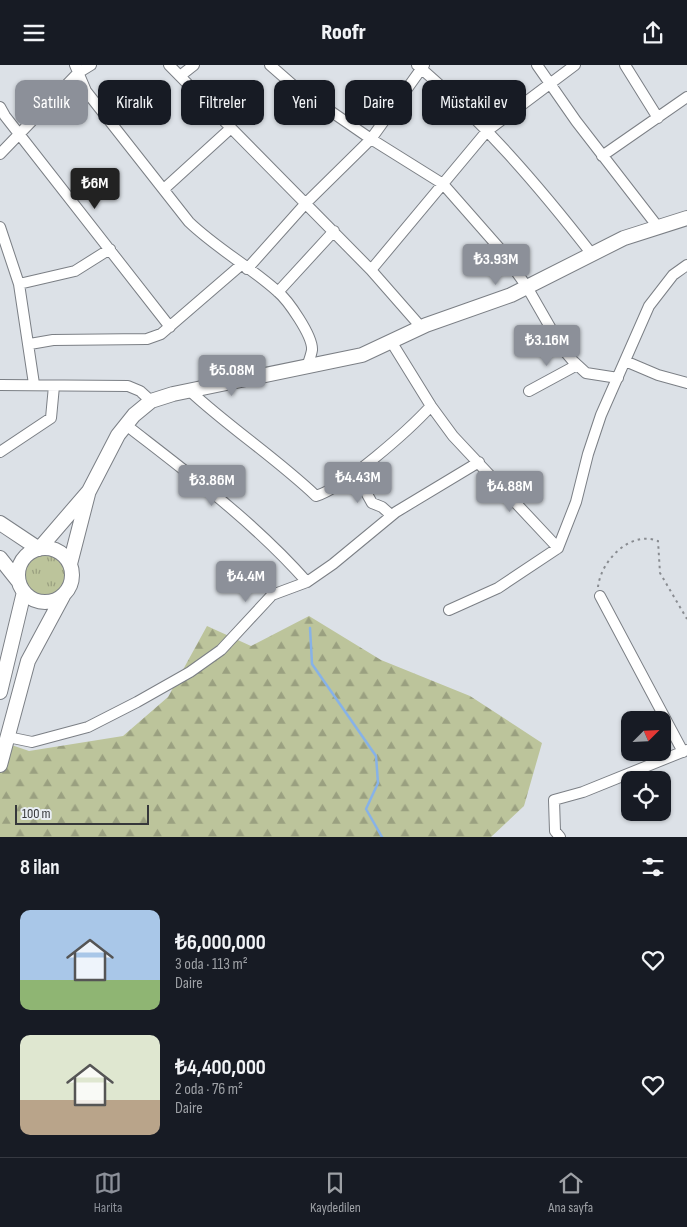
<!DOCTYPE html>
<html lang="tr">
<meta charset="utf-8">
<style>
:root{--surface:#171b24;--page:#242831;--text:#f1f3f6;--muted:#9ea1a6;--line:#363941;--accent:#8c9099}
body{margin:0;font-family:"Sofia Sans Condensed",sans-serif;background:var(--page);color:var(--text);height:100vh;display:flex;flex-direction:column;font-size:19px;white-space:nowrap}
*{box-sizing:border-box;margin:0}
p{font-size:16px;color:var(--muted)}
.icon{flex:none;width:28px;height:28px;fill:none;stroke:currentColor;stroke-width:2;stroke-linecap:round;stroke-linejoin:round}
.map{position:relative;height:772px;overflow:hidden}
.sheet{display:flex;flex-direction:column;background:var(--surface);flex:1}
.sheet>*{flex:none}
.hud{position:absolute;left:15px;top:15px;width:658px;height:45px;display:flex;gap:10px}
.needle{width:32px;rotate:66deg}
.controls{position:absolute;left:621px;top:646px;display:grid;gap:10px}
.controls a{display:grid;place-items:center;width:50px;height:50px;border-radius:10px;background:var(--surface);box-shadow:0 1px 4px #0004;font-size:25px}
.scale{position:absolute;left:15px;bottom:12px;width:134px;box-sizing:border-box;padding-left:5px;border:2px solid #36383b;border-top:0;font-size:14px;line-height:18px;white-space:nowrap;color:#36383b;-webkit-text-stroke:4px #e9eef4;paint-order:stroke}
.price{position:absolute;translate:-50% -42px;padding:0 11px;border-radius:5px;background:var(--accent);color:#fff;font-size:16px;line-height:32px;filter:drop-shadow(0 1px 2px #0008)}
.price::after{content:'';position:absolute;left:50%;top:30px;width:15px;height:11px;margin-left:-8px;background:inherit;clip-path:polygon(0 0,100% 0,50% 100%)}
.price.on{background:#222;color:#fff}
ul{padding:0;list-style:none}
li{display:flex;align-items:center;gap:15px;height:125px;padding:0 20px}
li span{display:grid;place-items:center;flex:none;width:140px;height:100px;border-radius:10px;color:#555}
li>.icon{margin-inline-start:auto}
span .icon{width:60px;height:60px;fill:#fffc;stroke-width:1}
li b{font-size:21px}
h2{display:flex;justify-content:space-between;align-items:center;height:60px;padding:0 20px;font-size:21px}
.tag{padding:0 18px;border-radius:10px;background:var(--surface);box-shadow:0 1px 4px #0004;font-size:18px;line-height:45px}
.tag.on{background:var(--accent);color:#fff}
header{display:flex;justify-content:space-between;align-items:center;height:65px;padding:0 20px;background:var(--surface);font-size:22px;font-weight:800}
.tabs{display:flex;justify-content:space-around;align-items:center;height:70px;border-top:1px solid var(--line);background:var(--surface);font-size:14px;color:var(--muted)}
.tabs a{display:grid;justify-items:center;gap:2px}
.tabs .on{color:var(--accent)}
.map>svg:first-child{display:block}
.grass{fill:url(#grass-tufts)}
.forest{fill:url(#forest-firs)}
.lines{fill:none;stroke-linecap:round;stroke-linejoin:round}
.stream{stroke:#87b2e7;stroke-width:2.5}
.street-casing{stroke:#7b7f85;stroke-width:12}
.secondary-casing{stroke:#7b7f85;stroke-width:16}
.path{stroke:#898c91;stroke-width:2;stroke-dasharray:2.5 4;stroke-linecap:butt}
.street{stroke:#fff;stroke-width:10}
.secondary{stroke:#fff;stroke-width:14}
</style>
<header><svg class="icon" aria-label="menu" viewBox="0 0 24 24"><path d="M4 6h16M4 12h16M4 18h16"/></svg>Roofr<svg class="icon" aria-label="share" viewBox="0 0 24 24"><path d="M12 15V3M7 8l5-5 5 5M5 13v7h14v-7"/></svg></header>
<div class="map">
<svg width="687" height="772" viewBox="0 0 687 772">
<defs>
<pattern id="grass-tufts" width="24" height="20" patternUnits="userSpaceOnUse" patternTransform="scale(1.25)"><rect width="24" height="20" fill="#bcc49b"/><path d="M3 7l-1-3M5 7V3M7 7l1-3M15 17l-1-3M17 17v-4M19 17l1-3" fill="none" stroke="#9aa080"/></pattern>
<pattern id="forest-firs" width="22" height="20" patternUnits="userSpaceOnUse" patternTransform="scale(1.25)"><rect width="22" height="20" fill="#bcc49b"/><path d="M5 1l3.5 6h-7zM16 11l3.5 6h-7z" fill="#9aa080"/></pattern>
</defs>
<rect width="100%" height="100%" fill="#dce1e7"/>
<path class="grass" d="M25 510a20 20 0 1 1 40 0a20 20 0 1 1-40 0Z"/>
<path class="forest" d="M 309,551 L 381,595 L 470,631 L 542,678 L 524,741 L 491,772 L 0,772 L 0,676 L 29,686 L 123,671 L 168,632 L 207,561 L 251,581 Z"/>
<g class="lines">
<path class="stream" d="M 310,563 L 312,599 L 376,691 L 378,718 L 366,744 L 382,772"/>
<defs>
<path id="street" d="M 75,0 L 86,26 L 189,157 C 216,183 249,201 277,226 C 288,235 313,271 312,285 C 311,291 308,298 307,303
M 169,0 L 371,205 L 421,262
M 270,0 L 294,21 L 371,74 L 443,119 L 501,185 L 527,222 L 562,283 L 573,296 L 586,308 L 618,313
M 417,0 C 483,56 538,120 591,188
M 537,0 L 576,56 L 658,162
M 625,0 L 658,53
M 180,11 L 194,0
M 0,42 L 5,51 L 170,262
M 0,89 L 78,8 L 91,0
M 602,91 L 687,32
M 164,124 L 231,63
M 0,162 L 19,219 L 34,319
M 247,204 L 306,138 L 371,74 L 424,0
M 371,205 L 487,66 L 575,0
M 19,219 L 75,206 L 110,184
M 278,227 L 334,166
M 392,278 L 431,341 L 453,371 L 558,483
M 30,279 L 53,275 L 147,274 L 161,269 L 241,200
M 625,296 L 658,310 L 687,318
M 0,320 L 128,321 L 140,326 L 151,336
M 190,326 C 230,363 276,393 316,431 C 345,422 409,365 431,341
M 529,326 L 577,300
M 126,360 C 189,409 253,456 307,517
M 0,387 L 51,353 L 54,321
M 360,403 L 367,417 L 367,429 L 372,438 L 382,442 L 391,450
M 600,531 L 683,687
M 449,545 L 498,523 L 558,483 L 576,437 L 588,389 L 601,350 L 649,241 L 673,210 L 687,200
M 8,672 L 32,677 L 88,662 L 137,637 L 190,607 L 221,585 L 272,530 L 307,517 L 333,499 L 396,447 L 479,397
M 560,772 L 555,766 L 554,735 L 583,727 L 687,685"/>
<path id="secondary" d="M 0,458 L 39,484 L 89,426 L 118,370 L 134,350 L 151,336 L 173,329 L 362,290 L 426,260 L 511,230 L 624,173 L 687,153
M18 510a27 27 0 1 1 54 0a27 27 0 1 1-54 0Z
M 0,493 L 19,517
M 70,499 L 88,429
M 0,627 L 24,527
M 0,700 L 28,596 L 63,531"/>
</defs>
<use href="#street" class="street-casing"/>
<use href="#secondary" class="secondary-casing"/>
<path class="path" d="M 598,522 C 601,495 631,465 658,476 L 660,508 L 687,554"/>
<use href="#street" class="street"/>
<use href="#secondary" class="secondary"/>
</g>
</svg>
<div class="controls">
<a><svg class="needle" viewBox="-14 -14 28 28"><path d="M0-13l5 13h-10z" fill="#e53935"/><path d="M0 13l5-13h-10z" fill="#9ea1a6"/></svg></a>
<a><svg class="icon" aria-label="locate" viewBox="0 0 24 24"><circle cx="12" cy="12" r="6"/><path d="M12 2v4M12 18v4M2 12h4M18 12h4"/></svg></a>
</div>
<div class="scale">100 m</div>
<b class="price on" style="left:95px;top:145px">₺6M</b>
<b class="price" style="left:496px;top:221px">₺3.93M</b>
<b class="price" style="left:547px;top:302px">₺3.16M</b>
<b class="price" style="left:232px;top:332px">₺5.08M</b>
<b class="price" style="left:358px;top:439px">₺4.43M</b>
<b class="price" style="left:212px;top:442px">₺3.86M</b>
<b class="price" style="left:510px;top:448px">₺4.88M</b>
<b class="price" style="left:246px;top:538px">₺4.4M</b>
<div class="hud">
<a class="tag on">Satılık</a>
<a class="tag">Kiralık</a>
<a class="tag">Filtreler</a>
<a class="tag">Yeni</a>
<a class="tag">Daire</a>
<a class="tag">Müstakil ev</a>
</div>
</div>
<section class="sheet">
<h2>8 ilan<svg class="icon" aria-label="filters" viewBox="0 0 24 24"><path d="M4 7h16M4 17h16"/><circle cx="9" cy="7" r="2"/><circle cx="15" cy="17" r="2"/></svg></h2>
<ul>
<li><span style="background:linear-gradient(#a9c7e8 70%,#8fb573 0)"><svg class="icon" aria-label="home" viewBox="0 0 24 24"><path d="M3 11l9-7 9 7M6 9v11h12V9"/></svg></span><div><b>₺6,000,000</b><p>3 oda · 113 m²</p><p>Daire</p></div><svg class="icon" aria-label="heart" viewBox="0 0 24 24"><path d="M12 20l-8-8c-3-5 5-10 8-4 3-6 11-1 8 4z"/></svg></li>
<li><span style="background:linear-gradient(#dfe7d0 65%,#b9a48a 0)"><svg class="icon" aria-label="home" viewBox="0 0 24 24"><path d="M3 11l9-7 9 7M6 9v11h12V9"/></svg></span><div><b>₺4,400,000</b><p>2 oda · 76 m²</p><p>Daire</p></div><svg class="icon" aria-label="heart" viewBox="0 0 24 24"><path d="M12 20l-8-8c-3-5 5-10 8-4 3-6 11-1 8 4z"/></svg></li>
</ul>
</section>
<nav class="tabs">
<a class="on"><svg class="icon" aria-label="map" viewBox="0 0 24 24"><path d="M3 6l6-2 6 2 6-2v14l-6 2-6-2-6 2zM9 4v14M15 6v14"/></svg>Harita</a>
<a><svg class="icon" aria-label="saved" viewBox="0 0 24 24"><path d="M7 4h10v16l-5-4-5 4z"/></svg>Kaydedilen</a>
<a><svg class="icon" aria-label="home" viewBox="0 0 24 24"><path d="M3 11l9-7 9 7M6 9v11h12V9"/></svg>Ana sayfa</a>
</nav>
